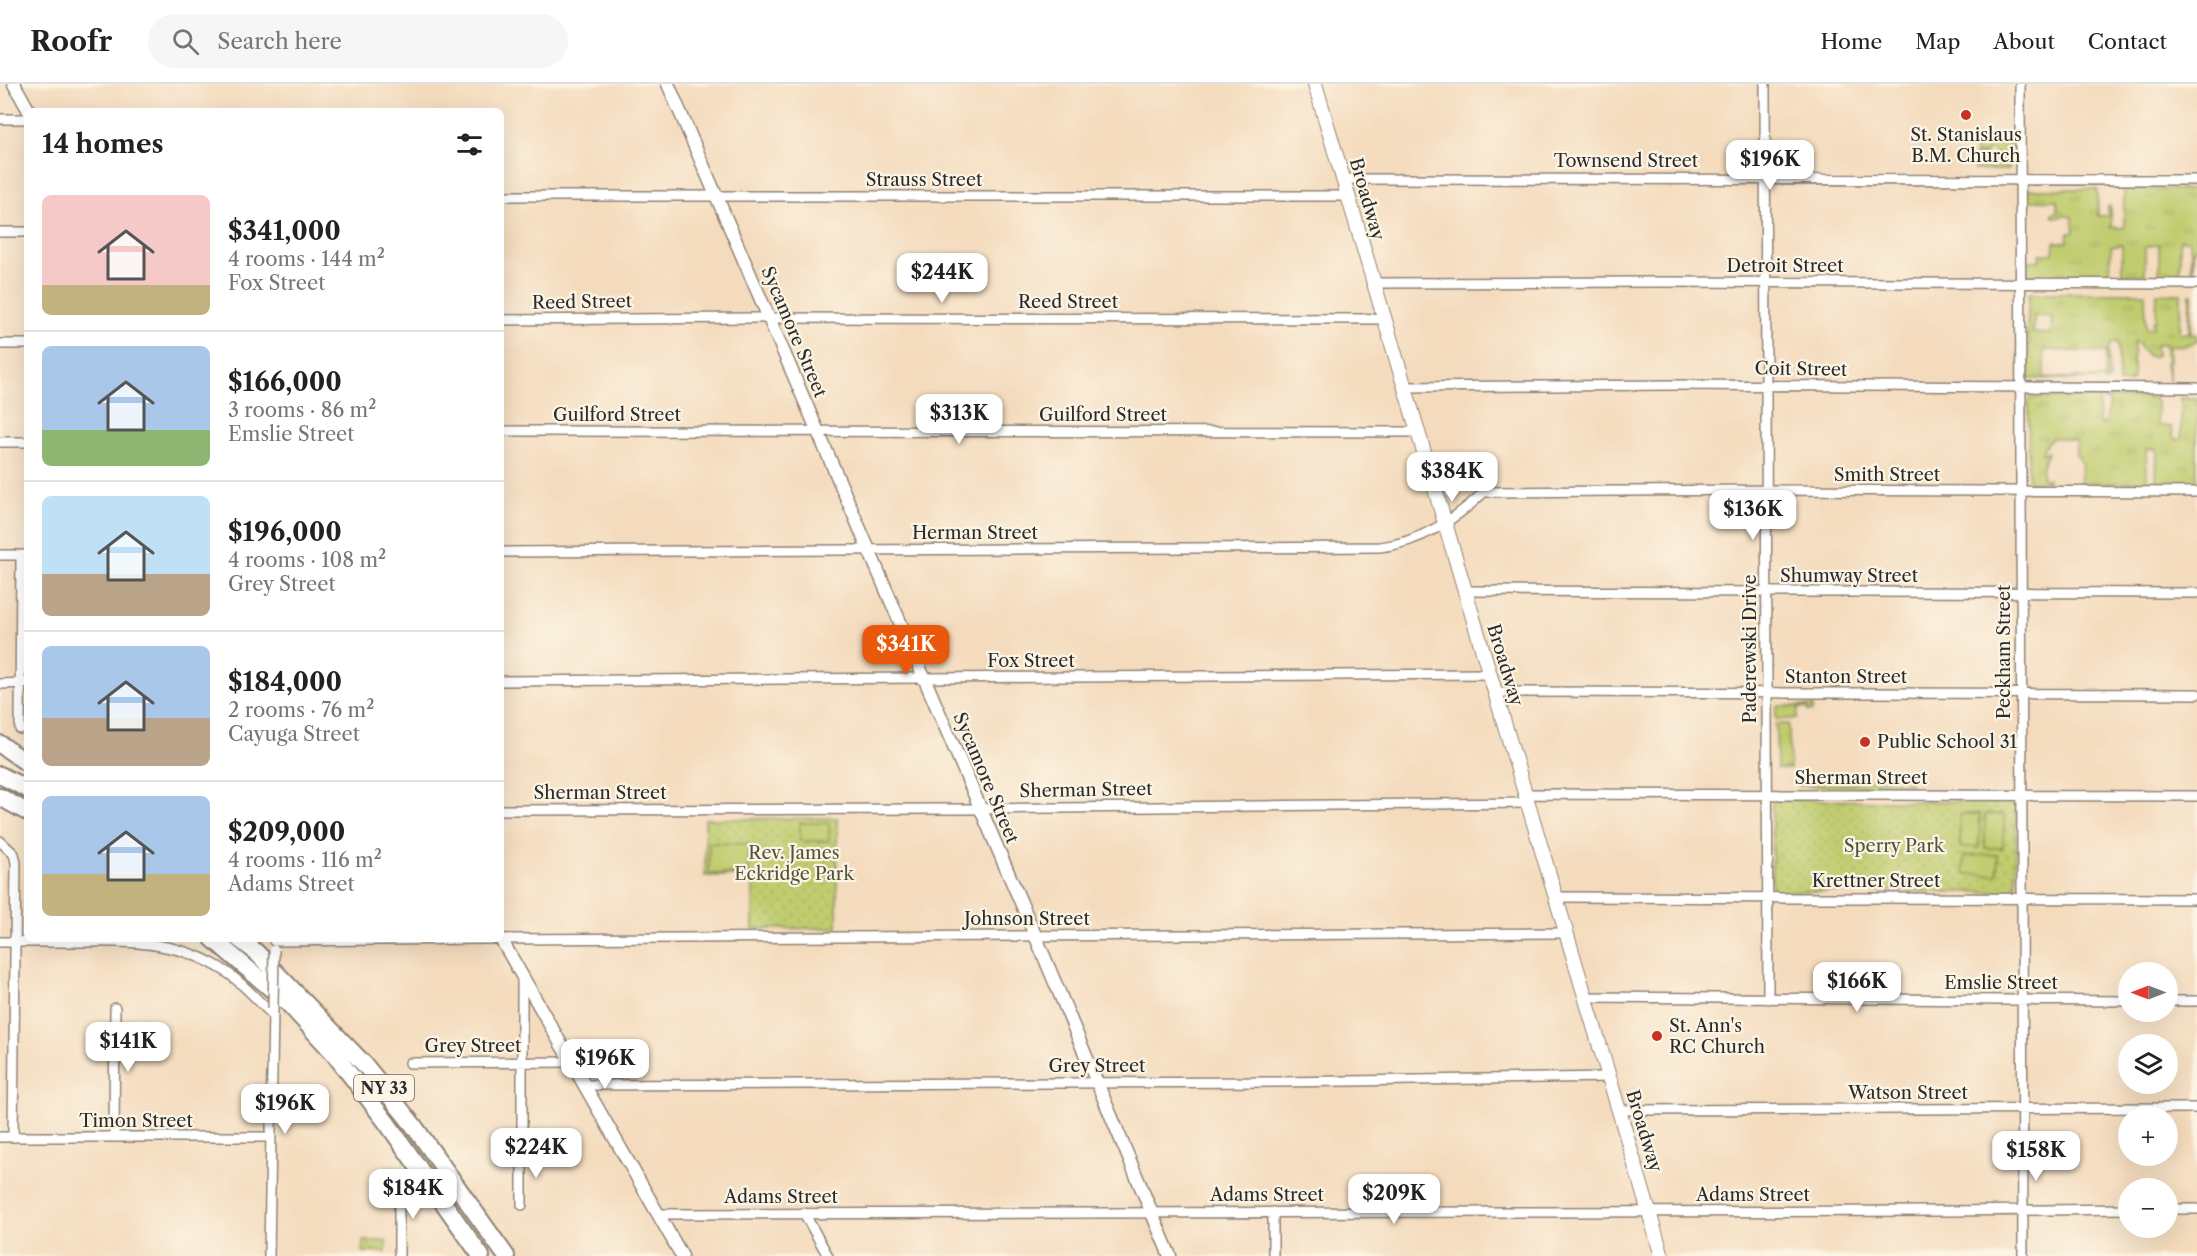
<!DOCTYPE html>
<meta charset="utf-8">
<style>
:root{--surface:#fff;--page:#f6f6f6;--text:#222;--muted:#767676;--line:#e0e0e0;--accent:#ea580c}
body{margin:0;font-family:"Libre Caslon Text",serif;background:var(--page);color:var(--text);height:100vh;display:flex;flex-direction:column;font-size:22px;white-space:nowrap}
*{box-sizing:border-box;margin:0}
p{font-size:20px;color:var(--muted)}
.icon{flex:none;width:33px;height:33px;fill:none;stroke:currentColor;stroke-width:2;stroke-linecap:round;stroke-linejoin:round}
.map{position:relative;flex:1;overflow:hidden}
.panel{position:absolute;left:24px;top:24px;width:480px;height:834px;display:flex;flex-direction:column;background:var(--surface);border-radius:9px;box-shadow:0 6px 24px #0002}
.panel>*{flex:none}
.needle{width:39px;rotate:270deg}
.tools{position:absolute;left:2118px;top:878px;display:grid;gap:12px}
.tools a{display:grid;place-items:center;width:60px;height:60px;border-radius:50%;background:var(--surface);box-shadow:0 6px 24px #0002;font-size:30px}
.price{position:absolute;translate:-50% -51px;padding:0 14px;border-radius:12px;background:#fff;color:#222;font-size:20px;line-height:39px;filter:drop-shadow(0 2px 3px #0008)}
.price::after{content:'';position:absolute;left:50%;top:36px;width:18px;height:14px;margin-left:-9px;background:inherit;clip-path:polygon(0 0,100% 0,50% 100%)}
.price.current{background:var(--accent);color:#fff}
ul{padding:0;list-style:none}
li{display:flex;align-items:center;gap:18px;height:150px;padding:0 18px}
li+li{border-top:2px solid var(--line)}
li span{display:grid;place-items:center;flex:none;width:168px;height:120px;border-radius:9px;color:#555}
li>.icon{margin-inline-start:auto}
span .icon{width:72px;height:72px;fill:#fffc;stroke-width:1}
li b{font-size:26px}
h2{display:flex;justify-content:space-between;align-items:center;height:72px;padding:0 18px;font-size:26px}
header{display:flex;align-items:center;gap:36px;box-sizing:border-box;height:84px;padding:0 30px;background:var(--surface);border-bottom:2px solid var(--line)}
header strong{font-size:28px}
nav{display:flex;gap:33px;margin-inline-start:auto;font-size:21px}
.search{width:420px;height:54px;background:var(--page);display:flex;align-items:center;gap:15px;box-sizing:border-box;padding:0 21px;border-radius:33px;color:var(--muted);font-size:22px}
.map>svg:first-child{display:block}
.grass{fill:url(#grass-tufts);stroke:#767c4c;stroke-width:1.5;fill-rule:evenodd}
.park{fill:url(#park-dots);stroke:#767c4c;stroke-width:1.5}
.garden{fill:#c0cc6e;stroke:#767c4c;stroke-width:1.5}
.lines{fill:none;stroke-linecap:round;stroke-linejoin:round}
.street-casing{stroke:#908374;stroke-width:12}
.secondary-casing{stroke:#908374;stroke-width:15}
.primary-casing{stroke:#908374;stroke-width:16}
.highway-casing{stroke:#908374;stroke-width:20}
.street{stroke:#fff;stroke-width:9}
.secondary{stroke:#fff;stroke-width:12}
.primary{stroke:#fff;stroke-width:14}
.highway{stroke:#fff;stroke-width:16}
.street-bridge-casing{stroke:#908374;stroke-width:12;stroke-linecap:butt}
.street-bridge{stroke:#fff;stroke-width:9}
.poi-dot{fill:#c8321e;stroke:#fcf5e5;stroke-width:2}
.labels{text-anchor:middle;stroke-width:4.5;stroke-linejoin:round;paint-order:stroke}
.shield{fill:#fcf5e5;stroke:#6a6863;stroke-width:1.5}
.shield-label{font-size:16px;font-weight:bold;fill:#2b2b2b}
.poi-label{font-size:18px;fill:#2b2b2b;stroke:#fcf5e5;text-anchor:start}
.street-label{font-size:18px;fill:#2b2b2b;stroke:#fcf5e5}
.park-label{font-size:18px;fill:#50533c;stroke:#fcf5e5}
</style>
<header>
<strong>Roofr</strong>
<div class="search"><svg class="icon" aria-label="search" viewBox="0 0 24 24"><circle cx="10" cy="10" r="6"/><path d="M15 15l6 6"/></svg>Search here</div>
<nav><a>Home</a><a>Map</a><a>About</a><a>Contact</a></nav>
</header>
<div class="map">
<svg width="2197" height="1172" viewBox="0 0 2197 1172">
<defs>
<pattern id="grass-tufts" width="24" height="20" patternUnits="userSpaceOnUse" patternTransform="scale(1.5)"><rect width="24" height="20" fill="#c0cc6e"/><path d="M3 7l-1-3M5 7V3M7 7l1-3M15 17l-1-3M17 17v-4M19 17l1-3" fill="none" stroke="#a5af5f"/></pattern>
<pattern id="park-dots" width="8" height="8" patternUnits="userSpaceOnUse" patternTransform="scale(1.5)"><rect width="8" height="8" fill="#c0cc6e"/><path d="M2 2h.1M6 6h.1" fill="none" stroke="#a5af5f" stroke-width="1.8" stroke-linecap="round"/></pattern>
</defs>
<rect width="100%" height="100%" fill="#fcf5e5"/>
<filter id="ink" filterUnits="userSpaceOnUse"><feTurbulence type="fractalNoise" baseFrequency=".0167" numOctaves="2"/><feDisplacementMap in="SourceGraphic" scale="12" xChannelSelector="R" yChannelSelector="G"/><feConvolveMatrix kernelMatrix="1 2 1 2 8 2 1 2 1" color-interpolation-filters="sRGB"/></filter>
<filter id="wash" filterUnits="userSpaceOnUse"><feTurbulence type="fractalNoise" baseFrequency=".008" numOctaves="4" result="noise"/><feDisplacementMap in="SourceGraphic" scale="24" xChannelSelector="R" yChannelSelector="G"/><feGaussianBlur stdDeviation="1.35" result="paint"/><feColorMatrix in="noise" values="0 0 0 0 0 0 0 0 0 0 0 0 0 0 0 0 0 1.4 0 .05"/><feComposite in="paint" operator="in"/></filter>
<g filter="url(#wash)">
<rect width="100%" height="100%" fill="#f4dbbd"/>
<path class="grass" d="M 2009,55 L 2009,86 L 1975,86 L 1975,72 L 1985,72 L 1990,78 L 1997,71 L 1990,64 L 1985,70 L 1975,70 L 1975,56 Z
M 2030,105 L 2097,105 L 2098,132 L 2108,132 L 2108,122 L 2110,122 L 2111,143 L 2124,144 L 2124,105 L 2197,106 L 2197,164 L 2193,165 L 2193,194 L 2190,158 L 2189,156 L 2180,156 L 2180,191 L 2159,192 L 2159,160 L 2145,163 L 2145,191 L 2122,191 L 2122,161 L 2111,163 L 2110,190 L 2028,191 L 2028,177 L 2039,177 L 2040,170 L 2053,170 L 2054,158 L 2067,158 L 2068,150 L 2074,148 L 2072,133 L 2066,132 L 2053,133 L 2052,129 L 2057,128 L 2057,116 L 2028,117 L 2028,106 Z
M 2029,209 L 2145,209 L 2146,245 L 2153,244 L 2153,237 L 2156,237 L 2157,209 L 2181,210 L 2180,247 L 2181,249 L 2189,249 L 2190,210 L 2192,210 L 2191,251 L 2197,250 L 2197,257 L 2184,262 L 2169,261 L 2169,296 L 2166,280 L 2166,260 L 2156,260 L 2157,271 L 2154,272 L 2148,272 L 2140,263 L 2139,259 L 2134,258 L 2133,296 L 2130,296 L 2130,299 L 2119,299 L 2118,258 L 2112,259 L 2108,266 L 2109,298 L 2105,299 L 2105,295 L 2029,295 L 2028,263 L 2030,259 L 2027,253 ZM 2034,232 L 2052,233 L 2051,250 L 2033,249 ZM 2044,266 L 2106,268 L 2105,295 L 2044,293 Z
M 2100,313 L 2098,335 L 2101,341 L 2105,340 L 2106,330 L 2109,328 L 2109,316 L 2104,316 L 2104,314 L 2155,314 L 2157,320 L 2157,341 L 2171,343 L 2173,353 L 2178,356 L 2181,354 L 2181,314 L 2197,314 L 2197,400 L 2164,400 L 2160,398 L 2156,399 L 2157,365 L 2146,365 L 2147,399 L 2079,399 L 2082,379 L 2079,376 L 2079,372 L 2076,371 L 2076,357 C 2058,354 2048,347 2042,369 L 2044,370 L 2047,367 L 2048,368 C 2043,379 2039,383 2044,396 L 2048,395 L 2048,398 L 2028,398 L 2029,314 Z
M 1776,622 L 1813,622 L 1813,627 L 1808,627 L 1808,624 L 1798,624 L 1797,635 L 1776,635 Z
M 1776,640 L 1789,640 L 1790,685 L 1777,685 Z
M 1808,696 L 1896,696 L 1897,699 L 1910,697 L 1910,702 L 1798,702 L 1798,699 L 1808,699 Z"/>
<path class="park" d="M 1777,716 L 2014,718 L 2016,720 L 2016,806 L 2013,808 L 1772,807 L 1772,721 L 1773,717 Z
M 837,734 L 837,844 L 753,845 L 753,792 L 705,792 L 705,735 Z
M 363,1157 L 386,1157 L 386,1168 L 363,1168 Z"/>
<path class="garden" d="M 1960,730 L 1980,730 L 1979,763 L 1960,763 Z
M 1985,730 L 2004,731 L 2003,764 L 1985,764 Z
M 800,739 L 829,739 L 829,757 L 800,757 Z
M 709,759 L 749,760 L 749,790 L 709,790 Z
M 1998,771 L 1997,791 L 1964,790 L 1964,772 Z"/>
</g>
<g filter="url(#ink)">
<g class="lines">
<defs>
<path id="street" d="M 1765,0 L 1768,915
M 2020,0 L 2023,1172
M 0,35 L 27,35
M 1343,95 L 2197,96
M 501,112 L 1348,112
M 0,148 L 27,148
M 1373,199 L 1658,198 L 2197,200
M 501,236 L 756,234 L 1384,235
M 0,260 L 27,260
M 1404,303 L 1674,301 L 2197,304
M 501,347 L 1417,348
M 0,358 L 27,358
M 501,468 L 1380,463 C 1419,459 1456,435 1484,408 L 1766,406 L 2197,408
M 0,471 L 25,471
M 1464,507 L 2197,509
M 501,597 L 1489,590
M 0,600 L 27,599
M 1494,608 L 2197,610
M 20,645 L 21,471
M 1525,710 L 2197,712
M 501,726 L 967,725 L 1528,719
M 0,757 L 14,770 L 16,779 L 13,1053
M 1555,813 L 2197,815
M 489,855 L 1566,849
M 274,857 L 486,855
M 0,858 C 28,858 55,858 83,858 C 134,857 181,858 225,887 C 243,899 257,916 273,931
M 522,893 L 522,1121
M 1585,913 L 2128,917
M 2168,917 L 2197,917
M 410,979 L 572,978
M 585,1001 L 1281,998 L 1609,993
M 1619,1026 L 2197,1024
M 0,1053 L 271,1053
M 114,1053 L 115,924
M 2168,1125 L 2197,1125
M 1273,1128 L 1273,1172
M 804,1129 L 828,1172
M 658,1130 L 1949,1127 L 2128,1125
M 269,1172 L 273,925
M 399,1172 L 399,1100"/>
<path id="secondary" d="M 14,0 L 29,27
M 668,0 L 1035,851 L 1170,1172
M 501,855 L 682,1172"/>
<path id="primary" d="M 1315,0 L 1662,1172"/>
<path id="highway" d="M 0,660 L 27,679
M 0,691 L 27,705
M 0,713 L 27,728
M 213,855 L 289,920 L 332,967 L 387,1039 L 481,1172
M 239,855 L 256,868 L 364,980 L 414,1042 L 506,1172"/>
</defs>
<use href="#street" class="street-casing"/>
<use href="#secondary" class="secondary-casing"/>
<use href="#primary" class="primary-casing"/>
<use href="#highway" class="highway-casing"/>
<use href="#street" class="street"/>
<use href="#secondary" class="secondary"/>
<use href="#primary" class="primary"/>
<use href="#highway" class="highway"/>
<defs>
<path id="street-bridge" d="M 273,924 L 274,866"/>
</defs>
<use href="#street-bridge" class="street-bridge-casing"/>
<use href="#street-bridge" class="street-bridge"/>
</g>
</g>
<g class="poi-dot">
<circle cx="1966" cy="31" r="6"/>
<circle cx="1865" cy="658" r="6"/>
<circle cx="1657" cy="952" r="6"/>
</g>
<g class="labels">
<rect class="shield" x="354" y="991" width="60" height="26" rx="4.5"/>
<g class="shield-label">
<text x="384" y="1010">NY 33</text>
</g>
<g class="poi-label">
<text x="1966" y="57" text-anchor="middle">St. Stanislaus<tspan x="1966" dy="21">B.M. Church</tspan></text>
<text x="1877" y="664">Public School 31</text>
<text x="1669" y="948">St. Ann's<tspan x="1669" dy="21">RC Church</tspan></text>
</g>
<g class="street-label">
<text x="1626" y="83">Townsend Street</text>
<text x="924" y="102">Strauss Street</text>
<text transform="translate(1367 115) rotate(74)" y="6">Broadway</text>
<text x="1785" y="188">Detroit Street</text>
<text transform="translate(582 218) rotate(-1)" y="6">Reed Street</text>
<text x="1068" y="224">Reed Street</text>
<text transform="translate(794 248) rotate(67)" y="6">Sycamore Street</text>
<text transform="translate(1801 285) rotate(1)" y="6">Coit Street</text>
<text x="617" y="337">Guilford Street</text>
<text x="1103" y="337">Guilford Street</text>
<text x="1887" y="397">Smith Street</text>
<text x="975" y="455">Herman Street</text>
<text x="1849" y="498">Shumway Street</text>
<text transform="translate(1750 565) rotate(-90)" y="6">Paderewski Drive</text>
<text transform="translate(2004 568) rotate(-90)" y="6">Peckham Street</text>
<text x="1031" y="583">Fox Street</text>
<text transform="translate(1505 581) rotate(73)" y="6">Broadway</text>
<text x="1846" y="599">Stanton Street</text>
<text transform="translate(986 694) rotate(67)" y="6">Sycamore Street</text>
<text x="1861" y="700">Sherman Street</text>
<text transform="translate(1086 706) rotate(-1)" y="6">Sherman Street</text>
<text x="600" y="715">Sherman Street</text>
<text x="1876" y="803">Krettner Street</text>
<text x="1027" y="841">Johnson Street</text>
<text x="2001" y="905">Emslie Street</text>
<text x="473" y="968">Grey Street</text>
<text x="1097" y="988">Grey Street</text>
<text x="1908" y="1015">Watson Street</text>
<text x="136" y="1043">Timon Street</text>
<text transform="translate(1644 1047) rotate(73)" y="6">Broadway</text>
<text x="1267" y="1117">Adams Street</text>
<text x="1753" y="1117">Adams Street</text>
<text x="781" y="1119">Adams Street</text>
</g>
<g class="park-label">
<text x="1894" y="768">Sperry Park</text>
<text x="794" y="775">Rev. James<tspan x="794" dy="21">Eckridge Park</tspan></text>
</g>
</g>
</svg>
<div class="tools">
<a><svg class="needle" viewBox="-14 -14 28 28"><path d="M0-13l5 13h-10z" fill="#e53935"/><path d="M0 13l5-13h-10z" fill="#767676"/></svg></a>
<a><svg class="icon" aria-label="layers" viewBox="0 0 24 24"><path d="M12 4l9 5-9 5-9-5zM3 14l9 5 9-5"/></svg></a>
<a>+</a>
<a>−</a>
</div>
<b class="price" style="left:1770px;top:107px">$196K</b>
<b class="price" style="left:942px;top:220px">$244K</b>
<b class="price" style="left:959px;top:361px">$313K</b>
<b class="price" style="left:1452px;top:419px">$384K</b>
<b class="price" style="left:1753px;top:457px">$136K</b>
<b class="price current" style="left:906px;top:592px">$341K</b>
<b class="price" style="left:1857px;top:929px">$166K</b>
<b class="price" style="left:128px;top:989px">$141K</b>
<b class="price" style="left:605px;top:1006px">$196K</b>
<b class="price" style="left:285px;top:1051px">$196K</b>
<b class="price" style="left:536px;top:1095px">$224K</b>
<b class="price" style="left:2036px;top:1098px">$158K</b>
<b class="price" style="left:413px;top:1136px">$184K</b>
<b class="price" style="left:1394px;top:1141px">$209K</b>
<section class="panel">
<h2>14 homes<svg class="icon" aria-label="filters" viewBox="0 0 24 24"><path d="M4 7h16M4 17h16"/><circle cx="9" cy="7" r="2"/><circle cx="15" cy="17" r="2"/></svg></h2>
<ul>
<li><span style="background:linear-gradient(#f6c9c9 75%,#c2b280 0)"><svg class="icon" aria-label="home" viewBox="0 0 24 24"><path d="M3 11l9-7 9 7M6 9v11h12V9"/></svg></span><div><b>$341,000</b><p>4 rooms · 144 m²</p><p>Fox Street</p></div></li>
<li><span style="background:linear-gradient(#a9c7e8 70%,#8fb573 0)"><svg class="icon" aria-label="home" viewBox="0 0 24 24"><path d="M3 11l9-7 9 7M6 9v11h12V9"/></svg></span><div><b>$166,000</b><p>3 rooms · 86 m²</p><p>Emslie Street</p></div></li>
<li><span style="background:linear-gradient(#bfe0f5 65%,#b9a48a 0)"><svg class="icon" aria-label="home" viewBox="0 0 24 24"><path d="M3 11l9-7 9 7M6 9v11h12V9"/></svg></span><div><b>$196,000</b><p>4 rooms · 108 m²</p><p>Grey Street</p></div></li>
<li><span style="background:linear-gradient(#a9c7e8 60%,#b9a48a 0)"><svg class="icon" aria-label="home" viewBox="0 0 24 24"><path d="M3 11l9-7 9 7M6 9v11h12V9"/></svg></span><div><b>$184,000</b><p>2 rooms · 76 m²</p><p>Cayuga Street</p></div></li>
<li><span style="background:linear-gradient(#a9c7e8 65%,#c2b280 0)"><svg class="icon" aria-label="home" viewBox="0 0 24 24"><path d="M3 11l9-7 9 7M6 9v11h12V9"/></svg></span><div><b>$209,000</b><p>4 rooms · 116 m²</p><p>Adams Street</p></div></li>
</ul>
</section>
</div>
